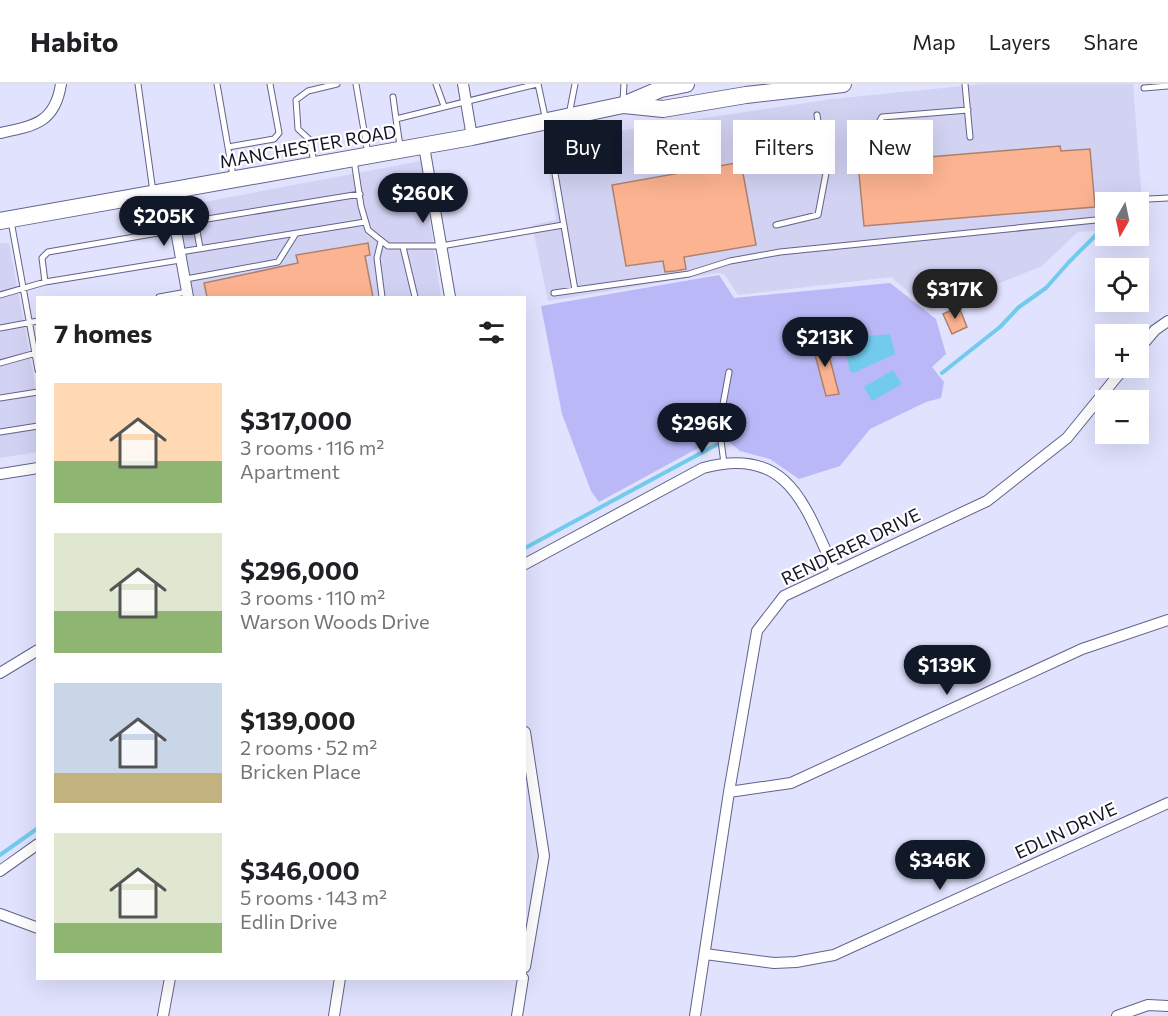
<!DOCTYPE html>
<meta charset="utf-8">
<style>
:root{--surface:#fff;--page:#f6f6f6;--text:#202124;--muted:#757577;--line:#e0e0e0;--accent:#111827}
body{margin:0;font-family:Commissioner,sans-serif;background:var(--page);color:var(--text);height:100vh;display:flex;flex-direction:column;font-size:22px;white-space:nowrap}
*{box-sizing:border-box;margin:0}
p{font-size:20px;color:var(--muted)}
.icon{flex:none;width:33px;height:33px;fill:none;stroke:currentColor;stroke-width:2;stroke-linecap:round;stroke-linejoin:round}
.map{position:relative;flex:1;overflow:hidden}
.drawer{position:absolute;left:36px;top:212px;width:490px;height:684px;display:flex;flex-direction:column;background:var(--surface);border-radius:0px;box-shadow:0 6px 24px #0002}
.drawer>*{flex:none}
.guide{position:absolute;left:544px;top:36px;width:532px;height:54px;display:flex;gap:12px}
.needle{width:39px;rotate:189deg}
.fabs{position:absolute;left:1095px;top:108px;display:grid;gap:12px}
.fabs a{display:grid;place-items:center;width:54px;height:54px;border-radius:0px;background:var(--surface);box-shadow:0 6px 24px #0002;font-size:30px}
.price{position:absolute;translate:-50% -51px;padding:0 14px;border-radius:21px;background:var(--accent);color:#fff;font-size:20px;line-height:39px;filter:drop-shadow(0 2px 3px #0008)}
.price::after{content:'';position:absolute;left:50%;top:36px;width:18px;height:14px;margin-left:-9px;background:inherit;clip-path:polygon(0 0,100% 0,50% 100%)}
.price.current{background:#222;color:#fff}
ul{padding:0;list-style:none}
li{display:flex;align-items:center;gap:18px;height:150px;padding:0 18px}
li span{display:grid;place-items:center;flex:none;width:168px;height:120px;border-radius:0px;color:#555}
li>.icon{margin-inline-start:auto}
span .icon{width:72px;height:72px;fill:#fffc;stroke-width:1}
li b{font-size:26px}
h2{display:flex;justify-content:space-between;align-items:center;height:72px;padding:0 18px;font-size:26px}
.chip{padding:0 21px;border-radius:0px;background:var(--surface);box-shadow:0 6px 24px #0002;font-size:21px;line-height:54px}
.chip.current{background:var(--accent);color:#fff}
header{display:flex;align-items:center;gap:36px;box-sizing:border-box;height:84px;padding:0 30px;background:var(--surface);border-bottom:2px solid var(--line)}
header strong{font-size:28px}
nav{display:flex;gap:33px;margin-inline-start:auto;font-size:21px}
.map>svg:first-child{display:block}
.built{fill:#d2d2f3}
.green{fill:#bab8f7}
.water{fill:#72cbed}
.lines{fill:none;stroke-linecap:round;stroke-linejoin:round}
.stream{stroke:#72cbed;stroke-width:4}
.building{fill:#fcb391;stroke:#af816c;stroke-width:1.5}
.lane-casing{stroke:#63628b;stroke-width:7}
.street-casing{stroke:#63628b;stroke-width:12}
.primary-casing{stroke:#63628b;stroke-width:18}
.lane{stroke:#fff;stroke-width:5}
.street{stroke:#fff;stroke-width:10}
.primary{stroke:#fff;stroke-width:16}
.labels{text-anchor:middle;stroke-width:4.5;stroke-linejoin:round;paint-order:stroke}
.street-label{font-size:18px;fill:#151424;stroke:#fff}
</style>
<header>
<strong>Habito</strong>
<nav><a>Map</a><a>Layers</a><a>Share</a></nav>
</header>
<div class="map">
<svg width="1168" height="932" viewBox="0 0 1168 932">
<rect width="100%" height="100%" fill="#e1e2fe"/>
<path class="built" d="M 983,0 L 1133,0 L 1144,143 L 1139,143 L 1138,118 L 1106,118 L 1105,146 L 1078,148 L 1042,182 L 931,227 L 891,193 L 738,211 L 725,191 L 718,189 L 548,217 L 532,141 L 556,136 L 544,58 L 832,15 Z
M 421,77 L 441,213 L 183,213 L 167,125 Z
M 0,159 L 9,159 L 37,311 L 38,368 L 0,374 Z"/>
<path class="green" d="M 719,191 L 734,214 L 890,199 L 936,235 L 946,270 L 932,283 L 944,298 L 941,314 L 926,318 L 870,345 L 840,382 L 799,395 L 770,375 L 740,367 L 729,358 L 713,356 L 599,418 L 591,407 L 562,330 L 541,222 Z"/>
<path class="water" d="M 890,250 L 895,270 L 853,289 L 850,287 L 843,255 Z
M 893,286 L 902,300 L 872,317 L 864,303 Z"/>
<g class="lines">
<path class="stream" d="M 942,289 L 1000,243 L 1019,223 L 1046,204 L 1069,178 L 1097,150
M 525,464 L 727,355
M 0,771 L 38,744"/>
</g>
<path class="building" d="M 813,45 L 820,85 L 804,87 L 797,48 Z
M 1060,62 L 1061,67 L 1090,65 L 1095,123 L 864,142 L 858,79 Z
M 741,78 L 756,161 L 684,173 L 686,185 L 675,187 L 665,188 L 663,177 L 626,182 L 612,101 Z
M 368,159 L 370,171 L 365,172 L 373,213 L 207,213 L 204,199 L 298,179 L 296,171 Z
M 959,223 L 967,243 L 952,250 L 943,230 Z
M 825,256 L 839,310 L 826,312 L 812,259 Z"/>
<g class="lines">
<defs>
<path id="lane" d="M 138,0 L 153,108
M 217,0 L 233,92
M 356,0 L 368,70
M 436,0 L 444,22
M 538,0 L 546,37 L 575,206
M 965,0 L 970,53
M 1144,4 L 1168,2
M 393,13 L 396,35
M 623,16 L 624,0
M 569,31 L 575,0
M 400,62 L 396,35 L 537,0
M 228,63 L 274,55 L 279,49 L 270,0
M 865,64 L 882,33 L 968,26
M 354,76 L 361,122 L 368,146 L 388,162 L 441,162 L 563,141
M 314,79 L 310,56 L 298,45 L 296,16 L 308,7 L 337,0
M 1138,120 L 1149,115 L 1168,114
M 11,137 L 38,286
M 776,141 L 818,131 L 826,89 L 817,31
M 381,157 L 377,174 L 382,213
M 403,163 L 415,213
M 200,164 L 196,142 L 201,136 L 360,110
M 180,168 L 365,138
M 186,195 L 278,178 L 295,151
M 45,198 L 42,174 L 48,168 L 175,146
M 554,209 L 689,190 L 730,177 L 780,168 L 1106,135
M 0,211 L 45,198 L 180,176
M 159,213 L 187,208
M 0,244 L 38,237
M 0,279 L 36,269
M 0,314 L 38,308
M 0,348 L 38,342
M 724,379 L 719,342 L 729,288"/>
<path id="street" d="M 463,0 L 472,53
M 0,49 C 34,42 55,39 61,0
M 424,62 L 450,213
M 169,108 L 188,213
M 1138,266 L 1155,246 L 1168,237
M 0,390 L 38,384
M 525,480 L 703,384 C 790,361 805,423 835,487
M 0,589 L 38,566
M 525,648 L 544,772 L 525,883
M 729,708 L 791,699 L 1082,565 L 1168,536
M 0,787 L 38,760
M 0,830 L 38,844
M 705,870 L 774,879 L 796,878 L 834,871 L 1168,719
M 163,932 L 170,894
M 334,932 L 340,894
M 517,932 L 523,894
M 695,932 L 729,708 L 757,547 L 784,512 L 987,417 L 1067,354 L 1124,284
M 1117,932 L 1148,921 L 1168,922"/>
<path id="primary" d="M 624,21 L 663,25 L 746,11 L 843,0
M 0,137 L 472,53 L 623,21 L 661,5 L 686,0"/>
</defs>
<use href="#lane" class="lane-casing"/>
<use href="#street" class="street-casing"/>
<use href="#primary" class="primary-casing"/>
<use href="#lane" class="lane"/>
<use href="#street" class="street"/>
<use href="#primary" class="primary"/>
</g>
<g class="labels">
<g class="street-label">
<text transform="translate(308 63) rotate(-10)" y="6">MANCHESTER ROAD</text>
<text transform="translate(851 463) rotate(-26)" y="6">RENDERER DRIVE</text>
<text transform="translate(1066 747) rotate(-25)" y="6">EDLIN DRIVE</text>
</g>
</g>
</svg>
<div class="fabs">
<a><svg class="needle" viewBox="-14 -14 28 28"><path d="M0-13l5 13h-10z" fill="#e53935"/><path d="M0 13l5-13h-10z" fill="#757577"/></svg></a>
<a><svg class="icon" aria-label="locate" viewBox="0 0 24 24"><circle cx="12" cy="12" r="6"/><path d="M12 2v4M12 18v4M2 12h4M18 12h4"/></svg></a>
<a>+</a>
<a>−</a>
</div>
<b class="price" style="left:423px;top:140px">$260K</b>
<b class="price" style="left:164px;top:163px">$205K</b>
<b class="price current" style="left:955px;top:236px">$317K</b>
<b class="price" style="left:825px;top:284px">$213K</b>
<b class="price" style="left:702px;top:370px">$296K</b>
<b class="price" style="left:947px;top:612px">$139K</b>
<b class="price" style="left:940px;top:807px">$346K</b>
<div class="guide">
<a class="chip current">Buy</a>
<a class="chip">Rent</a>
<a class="chip">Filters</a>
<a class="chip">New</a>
</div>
<section class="drawer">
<h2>7 homes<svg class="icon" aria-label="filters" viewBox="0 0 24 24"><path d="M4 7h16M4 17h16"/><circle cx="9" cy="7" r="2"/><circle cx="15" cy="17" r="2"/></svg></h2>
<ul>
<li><span style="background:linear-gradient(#ffd9b3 65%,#8fb573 0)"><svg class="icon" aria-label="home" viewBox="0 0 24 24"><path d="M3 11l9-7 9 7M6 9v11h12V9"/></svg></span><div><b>$317,000</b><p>3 rooms · 116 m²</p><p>Apartment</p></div></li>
<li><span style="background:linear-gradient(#dfe7d0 65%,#8fb573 0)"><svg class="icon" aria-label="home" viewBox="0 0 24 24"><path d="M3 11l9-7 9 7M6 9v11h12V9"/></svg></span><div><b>$296,000</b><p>3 rooms · 110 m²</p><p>Warson Woods Drive</p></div></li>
<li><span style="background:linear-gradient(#c9d6e8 75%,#c2b280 0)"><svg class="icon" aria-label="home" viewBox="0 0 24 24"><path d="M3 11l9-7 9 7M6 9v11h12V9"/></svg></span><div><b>$139,000</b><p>2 rooms · 52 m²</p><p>Bricken Place</p></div></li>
<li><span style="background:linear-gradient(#dfe7d0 75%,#8fb573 0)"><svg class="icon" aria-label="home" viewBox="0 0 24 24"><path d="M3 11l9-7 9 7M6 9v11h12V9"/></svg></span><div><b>$346,000</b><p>5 rooms · 143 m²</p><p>Edlin Drive</p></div></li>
</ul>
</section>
</div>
